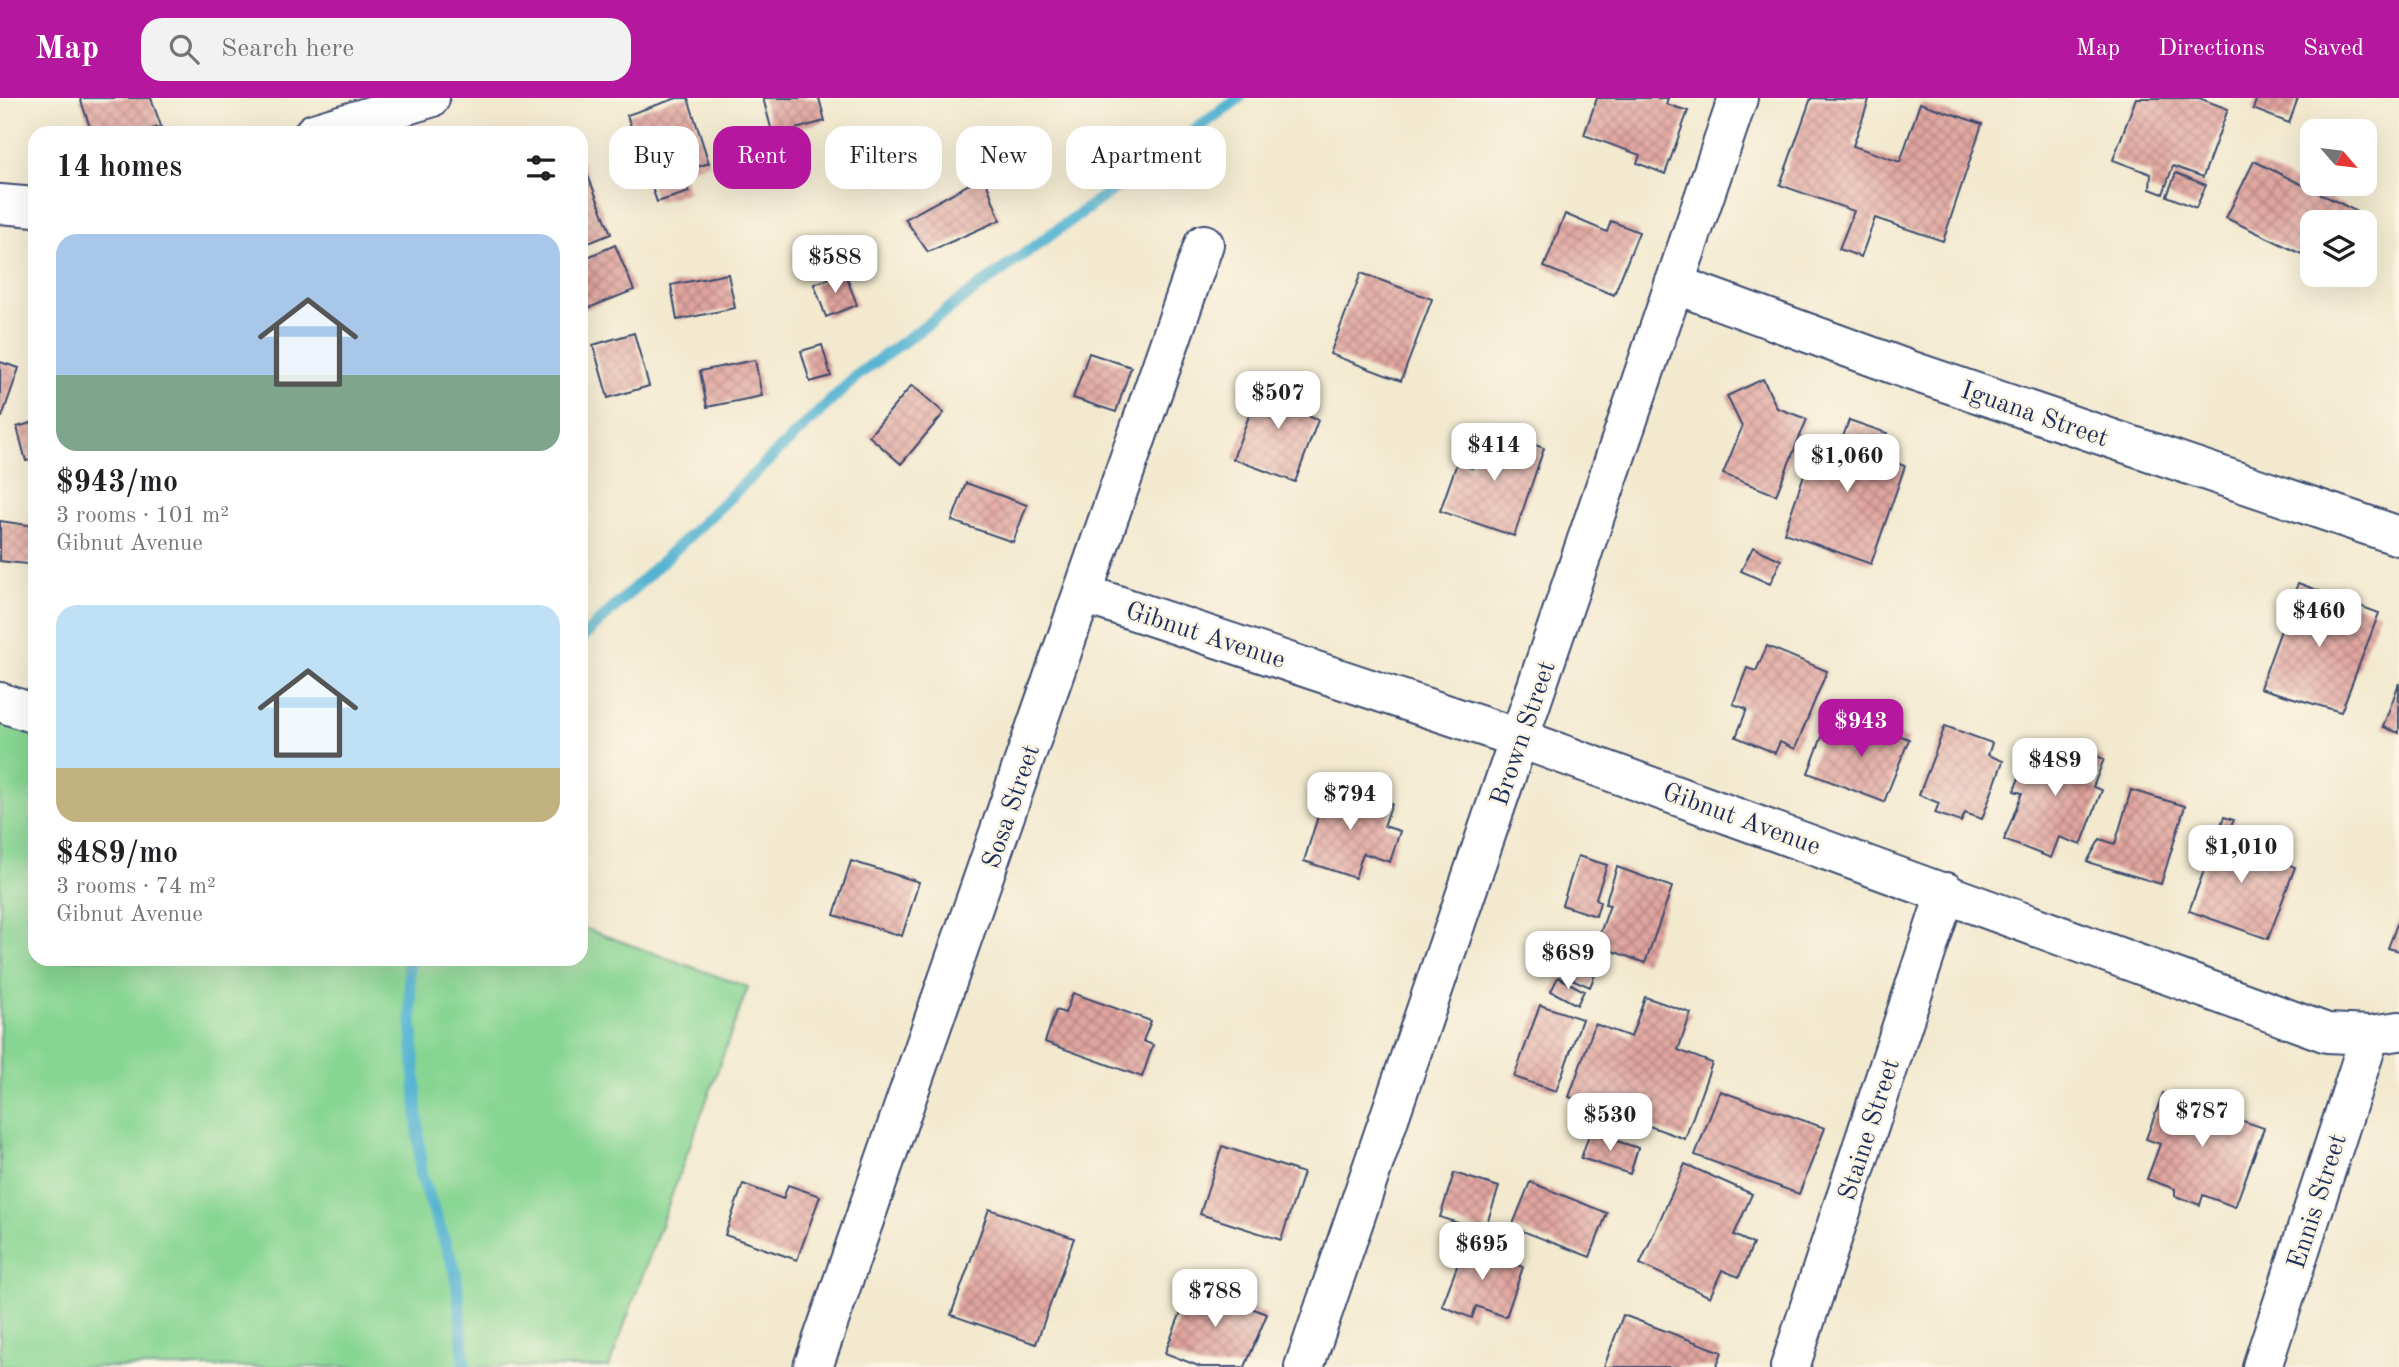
<!DOCTYPE html>
<meta charset="utf-8">
<style>
:root{--surface:#fff;--page:#f2f2f2;--text:#202124;--muted:#757577;--accent:#b5179e}
body{margin:0;font-family:"Old Standard TT",serif;background:var(--page);color:var(--text);height:100vh;display:flex;flex-direction:column;font-size:26px;white-space:nowrap}
*{box-sizing:border-box;margin:0}
p{font-size:23px;color:var(--muted)}
.icon{flex:none;width:38px;height:38px;fill:none;stroke:currentColor;stroke-width:2;stroke-linecap:round;stroke-linejoin:round}
.map{position:relative;flex:1;overflow:hidden}
.drawer{position:absolute;left:28px;top:28px;width:560px;height:840px;display:flex;flex-direction:column;background:var(--surface);border-radius:21px;box-shadow:0 7px 28px #0002}
.drawer>*{flex:none}
.banner{position:absolute;left:609px;top:28px;width:665px;height:63px;display:flex;gap:14px}
.needle{width:46px;rotate:118deg}
.controls{position:absolute;left:2300px;top:21px;display:grid;gap:14px}
.controls a{display:grid;place-items:center;width:77px;height:77px;border-radius:14px;background:var(--surface);box-shadow:0 7px 28px #0002;font-size:35px}
.price{position:absolute;translate:-50% -60px;padding:0 16px;border-radius:14px;background:#fff;color:#222;font-size:23px;line-height:46px;filter:drop-shadow(0 2px 4px #0008)}
.price::after{content:'';position:absolute;left:50%;top:42px;width:21px;height:16px;margin-left:-10px;background:inherit;clip-path:polygon(0 0,100% 0,50% 100%)}
.price.current{background:var(--accent);color:#fff}
ul{padding:0;list-style:none}
li{display:grid;align-content:center;gap:14px;height:371px;padding:0 28px}
li span{display:grid;place-items:center;height:217px;border-radius:21px;color:#555}
li>.icon{margin-inline-start:auto}
span .icon{width:126px;height:126px;fill:#fffc;stroke-width:1}
li b{font-size:30px}
h2{display:flex;justify-content:space-between;align-items:center;height:84px;padding:0 28px;font-size:30px}
.chip{padding:0 24px;border-radius:21px;background:var(--surface);box-shadow:0 7px 28px #0002;font-size:24px;line-height:63px}
.chip.current{background:var(--accent);color:#fff}
header{display:flex;align-items:center;gap:42px;box-sizing:border-box;height:98px;padding:0 35px;background:var(--accent);color:#fff}
header strong{font-size:33px}
nav{display:flex;gap:38px;margin-inline-start:auto;font-size:24px}
.search{width:490px;height:63px;background:var(--page);display:flex;align-items:center;gap:18px;box-sizing:border-box;padding:0 24px;border-radius:21px;color:var(--muted);font-size:26px}
.map>svg:first-child{display:block}
.green{fill:#87d593;stroke:#518278;stroke-width:2}
.lines{fill:none;stroke-linecap:round;stroke-linejoin:round}
.stream{stroke:#53b3d1;stroke-width:12}
.building{fill:url(#building-cross-hatch)}
.minor-casing{stroke:#3b4b6f;stroke-width:42}
.minor{stroke:#fff;stroke-width:38}
.labels{text-anchor:middle;stroke-width:5;stroke-linejoin:round;paint-order:stroke}
.street-label{font-size:26px;fill:#1b2f5e;stroke:#fcf5e5}
</style>
<header>
<strong>Map</strong>
<div class="search"><svg class="icon" aria-label="search" viewBox="0 0 24 24"><circle cx="10" cy="10" r="6"/><path d="M15 15l6 6"/></svg>Search here</div>
<nav><a>Map</a><a>Directions</a><a>Saved</a></nav>
</header>
<div class="map">
<svg width="2399" height="1269" viewBox="0 0 2399 1269">
<defs>
<pattern id="building-cross-hatch" width="8" height="8" patternUnits="userSpaceOnUse" patternTransform="scale(1.75)"><rect width="8" height="8" fill="#e1a49e"/><path d="M0 0l8 8M0 8l8-8" fill="none" stroke="#b68684"/></pattern>
</defs>
<rect width="100%" height="100%" fill="#fcf5e5"/>
<filter id="ink" filterUnits="userSpaceOnUse"><feTurbulence type="fractalNoise" baseFrequency=".0143" numOctaves="2"/><feDisplacementMap in="SourceGraphic" scale="14" xChannelSelector="R" yChannelSelector="G"/><feConvolveMatrix kernelMatrix="1 2 1 2 8 2 1 2 1" color-interpolation-filters="sRGB"/></filter>
<filter id="wash" filterUnits="userSpaceOnUse"><feTurbulence type="fractalNoise" baseFrequency=".00686" numOctaves="4" result="noise"/><feDisplacementMap in="SourceGraphic" scale="28" xChannelSelector="R" yChannelSelector="G"/><feGaussianBlur stdDeviation="1.57" result="paint"/><feColorMatrix in="noise" values="0 0 0 0 0 0 0 0 0 0 0 0 0 0 0 0 0 1.4 0 .05"/><feComposite in="paint" operator="in"/></filter>
<g filter="url(#wash)">
<rect width="100%" height="100%" fill="#f2e9cf"/>
<path class="green" d="M 0,619 L 35,632 L 35,861 L 581,861 L 581,829 L 748,889 L 609,1269 L 0,1269 Z"/>
<g class="lines">
<path class="stream" d="M 581,541 L 859,276 L 1239,0
M 408,861 L 421,1077 L 456,1175 L 465,1269"/>
</g>
<g id="blocks">
<path class="building" d="M 80,0 L 151,0 L 161,28 L 140,35 L 92,35 Z
M 677,0 L 688,0 L 709,65 L 682,74 L 689,94 L 657,104 L 627,17 Z
M 763,0 L 819,0 L 825,23 L 773,37 Z
M 1597,0 L 1668,0 L 1666,6 L 1688,13 L 1665,76 L 1637,65 L 1640,57 L 1584,37 Z
M 1811,0 L 1869,2 L 1853,48 L 1900,64 L 1920,5 L 1982,26 L 1943,143 L 1875,120 L 1861,159 L 1839,151 L 1854,113 L 1780,87 Z
M 2136,0 L 2199,0 L 2228,11 L 2203,79 L 2173,68 L 2163,96 L 2150,91 L 2151,76 L 2113,62 Z
M 2257,0 L 2298,0 L 2289,25 L 2253,11 Z
M 581,60 L 611,136 L 581,148 Z
M 2254,63 L 2372,121 L 2364,137 L 2364,124 L 2312,124 L 2312,161 L 2226,120 Z
M 2176,75 L 2206,87 L 2196,110 L 2167,98 Z
M 984,78 L 1000,122 L 928,154 L 905,121 Z
M 1565,116 L 1607,134 L 1611,123 L 1639,134 L 1614,197 L 1544,169 Z
M 615,147 L 634,192 L 581,213 L 581,162 Z
M 845,175 L 857,207 L 826,219 L 814,186 Z
M 1361,175 L 1432,201 L 1401,283 L 1330,256 Z
M 728,176 L 735,210 L 677,222 L 671,187 Z
M 634,235 L 649,288 L 608,300 L 593,247 Z
M 822,247 L 831,278 L 810,284 L 801,253 Z
M 1089,255 L 1131,269 L 1116,314 L 1073,300 Z
M 755,262 L 762,298 L 707,309 L 700,273 Z
M 0,264 L 19,270 L 2,319 L 0,319 Z
M 1270,279 L 1316,296 L 1308,318 L 1318,322 L 1295,384 L 1233,361 L 1256,299 L 1262,301 Z
M 1763,281 L 1777,310 L 1807,321 L 1776,397 L 1723,376 L 1742,329 L 1727,298 Z
M 912,287 L 944,315 L 901,366 L 869,338 Z
M 1849,322 L 1887,335 L 1879,359 L 1905,368 L 1871,466 L 1784,435 L 1816,342 L 1839,350 Z
M 35,324 L 35,361 L 26,363 L 17,329 Z
M 1486,330 L 1544,350 L 1514,438 L 1440,413 L 1457,365 L 1472,370 Z
M 966,385 L 1027,407 L 1013,444 L 952,423 Z
M 0,423 L 35,428 L 35,467 L 0,463 Z
M 1753,449 L 1781,462 L 1770,486 L 1741,473 Z
M 2298,485 L 2379,515 L 2341,614 L 2260,590 Z
M 1767,548 L 1827,573 L 1795,651 L 1780,644 L 1775,655 L 1736,639 L 1747,611 L 1733,606 L 1747,570 L 1756,573 Z
M 2399,585 L 2399,635 L 2383,629 Z
M 1853,619 L 1909,641 L 1884,704 L 1808,675 L 1823,636 L 1843,644 Z
M 1945,628 L 1992,645 L 1988,657 L 2003,663 L 1982,721 L 1965,715 L 1961,724 L 1935,715 L 1939,705 L 1919,697 Z
M 2033,642 L 2057,652 L 2060,643 L 2104,661 L 2093,689 L 2102,692 L 2081,747 L 2059,739 L 2051,760 L 2004,742 L 2022,695 L 2014,693 Z
M 1328,686 L 1392,706 L 1384,728 L 1400,733 L 1390,764 L 1363,755 L 1355,780 L 1304,763 Z
M 2131,692 L 2185,708 L 2161,786 L 2087,764 L 2100,741 L 2115,746 Z
M 2224,719 L 2234,722 L 2231,728 L 2244,733 L 2238,749 L 2295,769 L 2268,841 L 2189,813 Z
M 1578,758 L 1607,767 L 1596,800 L 1600,804 L 1596,818 L 1562,807 Z
M 851,763 L 919,784 L 902,838 L 834,817 Z
M 1617,769 L 1672,789 L 1645,865 L 1596,847 L 1610,807 L 1605,806 Z
M 2399,821 L 2399,853 L 2388,850 Z
M 1571,850 L 1601,862 L 1590,889 L 1560,876 Z
M 1558,879 L 1584,893 L 1577,907 L 1551,893 Z
M 1073,895 L 1151,923 L 1143,943 L 1153,947 L 1142,979 L 1045,944 L 1056,912 L 1065,915 Z
M 1645,899 L 1691,915 L 1678,952 L 1712,965 L 1685,1041 L 1569,999 L 1595,926 L 1631,939 Z
M 1540,907 L 1582,921 L 1556,993 L 1514,979 Z
M 1720,993 L 1825,1030 L 1799,1096 L 1695,1057 Z
M 2163,995 L 2202,1009 L 2205,997 L 2238,1009 L 2234,1020 L 2264,1030 L 2235,1109 L 2203,1097 L 2200,1107 L 2175,1098 L 2175,1091 L 2147,1081 L 2160,1046 L 2146,1041 Z
M 1590,1034 L 1638,1050 L 1630,1076 L 1581,1060 Z
M 1222,1048 L 1303,1075 L 1281,1142 L 1200,1116 Z
M 1685,1066 L 1752,1096 L 1734,1137 L 1753,1146 L 1739,1179 L 1722,1172 L 1710,1199 L 1640,1166 Z
M 1454,1075 L 1499,1089 L 1484,1134 L 1440,1119 Z
M 1530,1084 L 1607,1115 L 1590,1159 L 1512,1129 Z
M 743,1086 L 783,1101 L 788,1087 L 820,1098 L 797,1162 L 725,1137 Z
M 989,1111 L 1074,1140 L 1036,1246 L 951,1217 Z
M 1467,1142 L 1493,1151 L 1490,1157 L 1523,1169 L 1506,1219 L 1476,1208 L 1472,1220 L 1442,1208 Z
M 1195,1178 L 1222,1189 L 1219,1198 L 1267,1216 L 1245,1269 L 1201,1269 L 1165,1255 Z
M 1623,1217 L 1722,1254 L 1716,1269 L 1604,1269 Z"/>
</g>
</g>
<g filter="url(#ink)">
<use href="#blocks" fill-opacity="0" stroke="#3b4b6f" stroke-width="2"/>
<g class="lines">
<defs>
<path id="minor" d="M 314,35 L 430,0
M 0,106 L 35,109
M 1674,186 L 1909,272 L 2399,438
M 1084,496 L 1521,641 L 2327,935 L 2370,937 L 2399,933
M 0,604 L 35,616
M 813,1269 L 1204,146
M 1304,1269 L 1738,0
M 1790,1269 L 1946,794
M 2262,1269 L 2370,937"/>
</defs>
<use href="#minor" class="minor-casing"/>
<use href="#minor" class="minor"/>
</g>
</g>
<g class="labels">
<g class="street-label">
<text transform="translate(2035 315) rotate(19)" y="9">Iguana Street</text>
<text transform="translate(1206 536) rotate(18)" y="9">Gibnut Avenue</text>
<text transform="translate(1522 635) rotate(-71)" y="9">Brown Street</text>
<text transform="translate(1010 708) rotate(-71)" y="9">Sosa Street</text>
<text transform="translate(1742 720) rotate(20)" y="9">Gibnut Avenue</text>
<text transform="translate(1868 1031) rotate(-72)" y="9">Staine Street</text>
<text transform="translate(2316 1103) rotate(-72)" y="9">Ennis Street</text>
</g>
</g>
</svg>
<div class="controls">
<a><svg class="needle" viewBox="-14 -14 28 28"><path d="M0-13l5 13h-10z" fill="#e53935"/><path d="M0 13l5-13h-10z" fill="#757577"/></svg></a>
<a><svg class="icon" aria-label="layers" viewBox="0 0 24 24"><path d="M12 4l9 5-9 5-9-5zM3 14l9 5 9-5"/></svg></a>
</div>
<b class="price" style="left:835px;top:197px">$588</b>
<b class="price" style="left:1278px;top:333px">$507</b>
<b class="price" style="left:1494px;top:385px">$414</b>
<b class="price" style="left:1847px;top:396px">$1,060</b>
<b class="price" style="left:2319px;top:551px">$460</b>
<b class="price current" style="left:1861px;top:661px">$943</b>
<b class="price" style="left:2055px;top:700px">$489</b>
<b class="price" style="left:1350px;top:734px">$794</b>
<b class="price" style="left:2241px;top:787px">$1,010</b>
<b class="price" style="left:1568px;top:893px">$689</b>
<b class="price" style="left:2202px;top:1051px">$787</b>
<b class="price" style="left:1610px;top:1055px">$530</b>
<b class="price" style="left:1482px;top:1184px">$695</b>
<b class="price" style="left:1215px;top:1231px">$788</b>
<div class="banner">
<a class="chip">Buy</a>
<a class="chip current">Rent</a>
<a class="chip">Filters</a>
<a class="chip">New</a>
<a class="chip">Apartment</a>
</div>
<section class="drawer">
<h2>14 homes<svg class="icon" aria-label="filters" viewBox="0 0 24 24"><path d="M4 7h16M4 17h16"/><circle cx="9" cy="7" r="2"/><circle cx="15" cy="17" r="2"/></svg></h2>
<ul>
<li><span style="background:linear-gradient(#a9c7e8 65%,#7fa58c 0)"><svg class="icon" aria-label="home" viewBox="0 0 24 24"><path d="M3 11l9-7 9 7M6 9v11h12V9"/></svg></span><div><b>$943/mo</b><p>3 rooms · 101 m²</p><p>Gibnut Avenue</p></div></li>
<li><span style="background:linear-gradient(#bfe0f5 75%,#c2b280 0)"><svg class="icon" aria-label="home" viewBox="0 0 24 24"><path d="M3 11l9-7 9 7M6 9v11h12V9"/></svg></span><div><b>$489/mo</b><p>3 rooms · 74 m²</p><p>Gibnut Avenue</p></div></li>
</ul>
</section>
</div>
